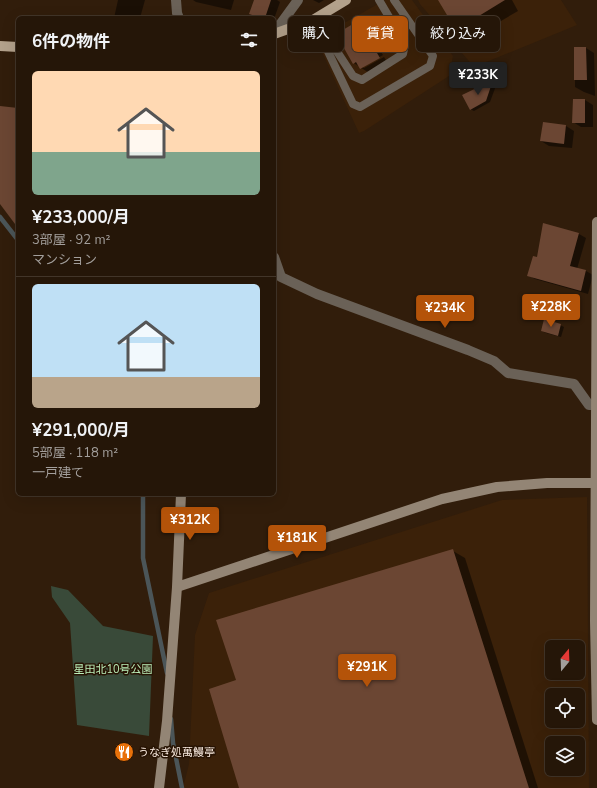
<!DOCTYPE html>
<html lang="ja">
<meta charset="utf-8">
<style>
:root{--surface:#251608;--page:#2d1f12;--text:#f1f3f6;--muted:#a39f9c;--line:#423529;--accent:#b45309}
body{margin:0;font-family:"Nunito Sans","Noto Sans JP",sans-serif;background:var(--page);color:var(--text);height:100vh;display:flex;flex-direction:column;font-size:15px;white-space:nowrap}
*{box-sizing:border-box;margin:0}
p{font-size:13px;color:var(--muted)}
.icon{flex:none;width:22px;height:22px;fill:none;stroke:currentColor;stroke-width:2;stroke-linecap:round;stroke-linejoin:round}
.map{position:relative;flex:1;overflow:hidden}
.side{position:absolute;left:16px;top:16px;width:260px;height:480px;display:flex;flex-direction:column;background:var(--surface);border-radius:6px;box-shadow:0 4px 16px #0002,0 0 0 1px var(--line)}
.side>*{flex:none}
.guide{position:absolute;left:288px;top:16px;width:249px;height:36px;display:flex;gap:8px}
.needle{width:26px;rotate:19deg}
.fabs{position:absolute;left:545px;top:640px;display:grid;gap:8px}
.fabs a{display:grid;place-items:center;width:40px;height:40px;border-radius:6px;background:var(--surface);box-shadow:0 4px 16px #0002,0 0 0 1px var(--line);font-size:20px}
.price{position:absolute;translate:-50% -34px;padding:0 9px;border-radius:4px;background:var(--accent);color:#fff;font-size:13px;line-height:26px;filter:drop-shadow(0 1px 2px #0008)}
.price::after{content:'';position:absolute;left:50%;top:24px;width:12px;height:9px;margin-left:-6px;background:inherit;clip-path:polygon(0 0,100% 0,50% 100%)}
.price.on{background:#222;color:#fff}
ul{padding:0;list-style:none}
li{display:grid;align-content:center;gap:8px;height:212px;padding:0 16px}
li+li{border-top:1px solid var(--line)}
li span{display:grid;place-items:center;height:124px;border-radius:6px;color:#555}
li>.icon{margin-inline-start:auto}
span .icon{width:72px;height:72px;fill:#fffc;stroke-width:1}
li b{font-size:17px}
h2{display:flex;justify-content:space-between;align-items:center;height:48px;padding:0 16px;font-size:17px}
.pill{padding:0 14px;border-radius:6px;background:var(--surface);box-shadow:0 4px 16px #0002,0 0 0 1px var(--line);font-size:14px;line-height:36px}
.pill.on{background:var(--accent);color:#fff}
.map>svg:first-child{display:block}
.built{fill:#3b2109;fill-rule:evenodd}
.green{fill:#394a39}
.shadow{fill:#0007}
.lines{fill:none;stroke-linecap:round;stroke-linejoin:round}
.stream{stroke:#4b5558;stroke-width:4.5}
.building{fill:#6b4633}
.lane{stroke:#6a6157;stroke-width:8}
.street{stroke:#6a6157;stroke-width:10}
.secondary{stroke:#938575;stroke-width:10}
.primary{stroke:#b3a18b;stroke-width:10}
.labels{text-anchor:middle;stroke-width:3;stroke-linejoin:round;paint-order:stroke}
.park-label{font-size:11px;fill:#baedb8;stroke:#271303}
.poi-label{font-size:11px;fill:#faebe0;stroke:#271303;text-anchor:start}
</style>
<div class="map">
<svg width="597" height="788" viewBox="0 0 597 788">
<rect width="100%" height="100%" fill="#311d0b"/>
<path class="built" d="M 385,0 L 412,0 L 453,56 L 449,76 L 364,131 L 359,133 L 316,39 Z
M 418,0 L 561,0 L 577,25 L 474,67 L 420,4 Z
M 587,497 L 589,788 L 183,788 L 189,764 L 195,635 L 209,593 L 502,500 ZM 552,647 L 578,647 L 578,673 L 552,673 ZM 552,695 L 578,695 L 578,721 L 552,721 ZM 552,743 L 578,743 L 578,769 L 552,769 Z"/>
<path class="green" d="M 51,586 L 68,590 L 103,626 L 153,636 L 149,736 L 77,725 L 70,623 L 52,597 Z"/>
<path class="shadow" d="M 118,0 L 145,0 L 140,18 L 114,18 Z
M 193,0 L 234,0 L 231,10 L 196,2 Z
M 255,0 L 277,0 L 280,2 L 274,19 L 274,18 L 258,18 L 250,14 Z
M 313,0 L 324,0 L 319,3 Z
M 439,0 L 512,0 L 518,11 L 472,38 L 457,29 Z
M 358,22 L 366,27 L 383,55 L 362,67 L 364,68 L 384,57 L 387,62 L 369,73 L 354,63 L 337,35 Z
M 575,48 L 586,48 L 594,53 L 595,96 L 584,92 L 575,87 Z
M 493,81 L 497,83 L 490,102 L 474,111 L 470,109 L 464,96 Z
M 585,100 L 593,105 L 593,127 L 581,127 L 573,122 Z
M 543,123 L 566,126 L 574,131 L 572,148 L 549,146 L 541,141 Z
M 544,224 L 579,234 L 586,238 L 577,269 L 586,271 L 593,275 L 588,294 L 535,279 L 528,275 L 538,258 Z
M 560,325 L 564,327 L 561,337 L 546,333 L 542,331 Z
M 453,551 L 465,558 L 538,788 L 240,788 L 237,680 Z"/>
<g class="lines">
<path class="stream" d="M 0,217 L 18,240
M 143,494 L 143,558 L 167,673
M 171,719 L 173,743 L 182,788"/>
</g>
<path class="building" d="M 254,0 L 271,0 L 265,18 L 261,18 L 249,14 Z
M 438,0 L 505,0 L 456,30 Z
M 358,21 L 380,58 L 360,69 L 356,62 L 353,64 L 336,34 Z
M 574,47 L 586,47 L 587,80 L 574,80 Z
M 493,80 L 486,101 L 470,110 L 462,95 Z
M 573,99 L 585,99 L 585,123 L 572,123 Z
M 0,106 L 18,108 L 18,228 L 0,204 Z
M 543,122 L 566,125 L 564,144 L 540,141 Z
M 543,223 L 579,233 L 570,266 L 586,270 L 581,291 L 527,276 L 533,256 L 537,257 Z
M 544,319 L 561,324 L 558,336 L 541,331 Z
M 453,549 L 529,788 L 239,788 L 209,689 L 236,680 L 216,620 Z"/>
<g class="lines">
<path class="lane" d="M 313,20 L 353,104 L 360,107 L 430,66 L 433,56 L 394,0
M 325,45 L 336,50 L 353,76 L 362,80 L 403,54 L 405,44 L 379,0"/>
<path class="street" d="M 176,0 L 177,13 L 179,18
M 274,33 L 298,0
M 274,257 L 281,277 L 317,294 L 468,350 L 494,361 L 508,373 L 574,384 L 589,405 L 596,405"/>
<path class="secondary" d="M 597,222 L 595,621 L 597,720
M 177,587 L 181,494
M 159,788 L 167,721 L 177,587 L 442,499 L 497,487 L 547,483 L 597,483"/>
<path class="primary" d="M 274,34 L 313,20 L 346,0
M 0,46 L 18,47"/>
</g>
<defs>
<symbol id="restaurant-disc" viewBox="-11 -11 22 22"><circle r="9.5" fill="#e8710a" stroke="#271303"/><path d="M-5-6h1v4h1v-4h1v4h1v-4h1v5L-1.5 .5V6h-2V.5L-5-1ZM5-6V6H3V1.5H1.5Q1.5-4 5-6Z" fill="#fff"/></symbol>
</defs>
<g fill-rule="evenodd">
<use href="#restaurant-disc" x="113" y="741" width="22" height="22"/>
</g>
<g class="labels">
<g class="park-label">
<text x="113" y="673">星田北10号公園</text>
</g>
<g class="poi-label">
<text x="138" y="756">うなぎ処萬鰻亭</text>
</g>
</g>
</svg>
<div class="fabs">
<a><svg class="needle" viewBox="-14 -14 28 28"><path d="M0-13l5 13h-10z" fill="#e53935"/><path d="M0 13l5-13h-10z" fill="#a39f9c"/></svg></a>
<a><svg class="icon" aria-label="locate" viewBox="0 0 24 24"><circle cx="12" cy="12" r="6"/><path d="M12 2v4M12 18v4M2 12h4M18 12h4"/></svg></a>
<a><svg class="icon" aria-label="layers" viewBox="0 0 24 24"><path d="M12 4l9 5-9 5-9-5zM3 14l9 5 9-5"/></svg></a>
</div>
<b class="price on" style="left:478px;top:96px">¥233K</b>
<b class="price" style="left:551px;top:328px">¥228K</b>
<b class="price" style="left:445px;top:329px">¥234K</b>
<b class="price" style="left:190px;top:541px">¥312K</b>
<b class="price" style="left:297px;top:559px">¥181K</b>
<b class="price" style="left:367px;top:688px">¥291K</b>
<div class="guide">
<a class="pill">購入</a>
<a class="pill on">賃貸</a>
<a class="pill">絞り込み</a>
</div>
<section class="side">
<h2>6件の物件<svg class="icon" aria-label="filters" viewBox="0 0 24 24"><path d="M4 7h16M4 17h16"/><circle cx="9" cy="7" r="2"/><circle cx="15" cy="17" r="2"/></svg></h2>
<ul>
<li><span style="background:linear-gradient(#ffd9b3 65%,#7fa58c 0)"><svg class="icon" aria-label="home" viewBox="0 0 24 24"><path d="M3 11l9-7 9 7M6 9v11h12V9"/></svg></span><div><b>¥233,000/月</b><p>3部屋 · 92 m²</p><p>マンション</p></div></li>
<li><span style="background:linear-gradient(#bfe0f5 75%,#b9a48a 0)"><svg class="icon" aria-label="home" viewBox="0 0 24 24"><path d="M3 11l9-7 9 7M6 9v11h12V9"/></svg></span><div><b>¥291,000/月</b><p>5部屋 · 118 m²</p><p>一戸建て</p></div></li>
</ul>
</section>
</div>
